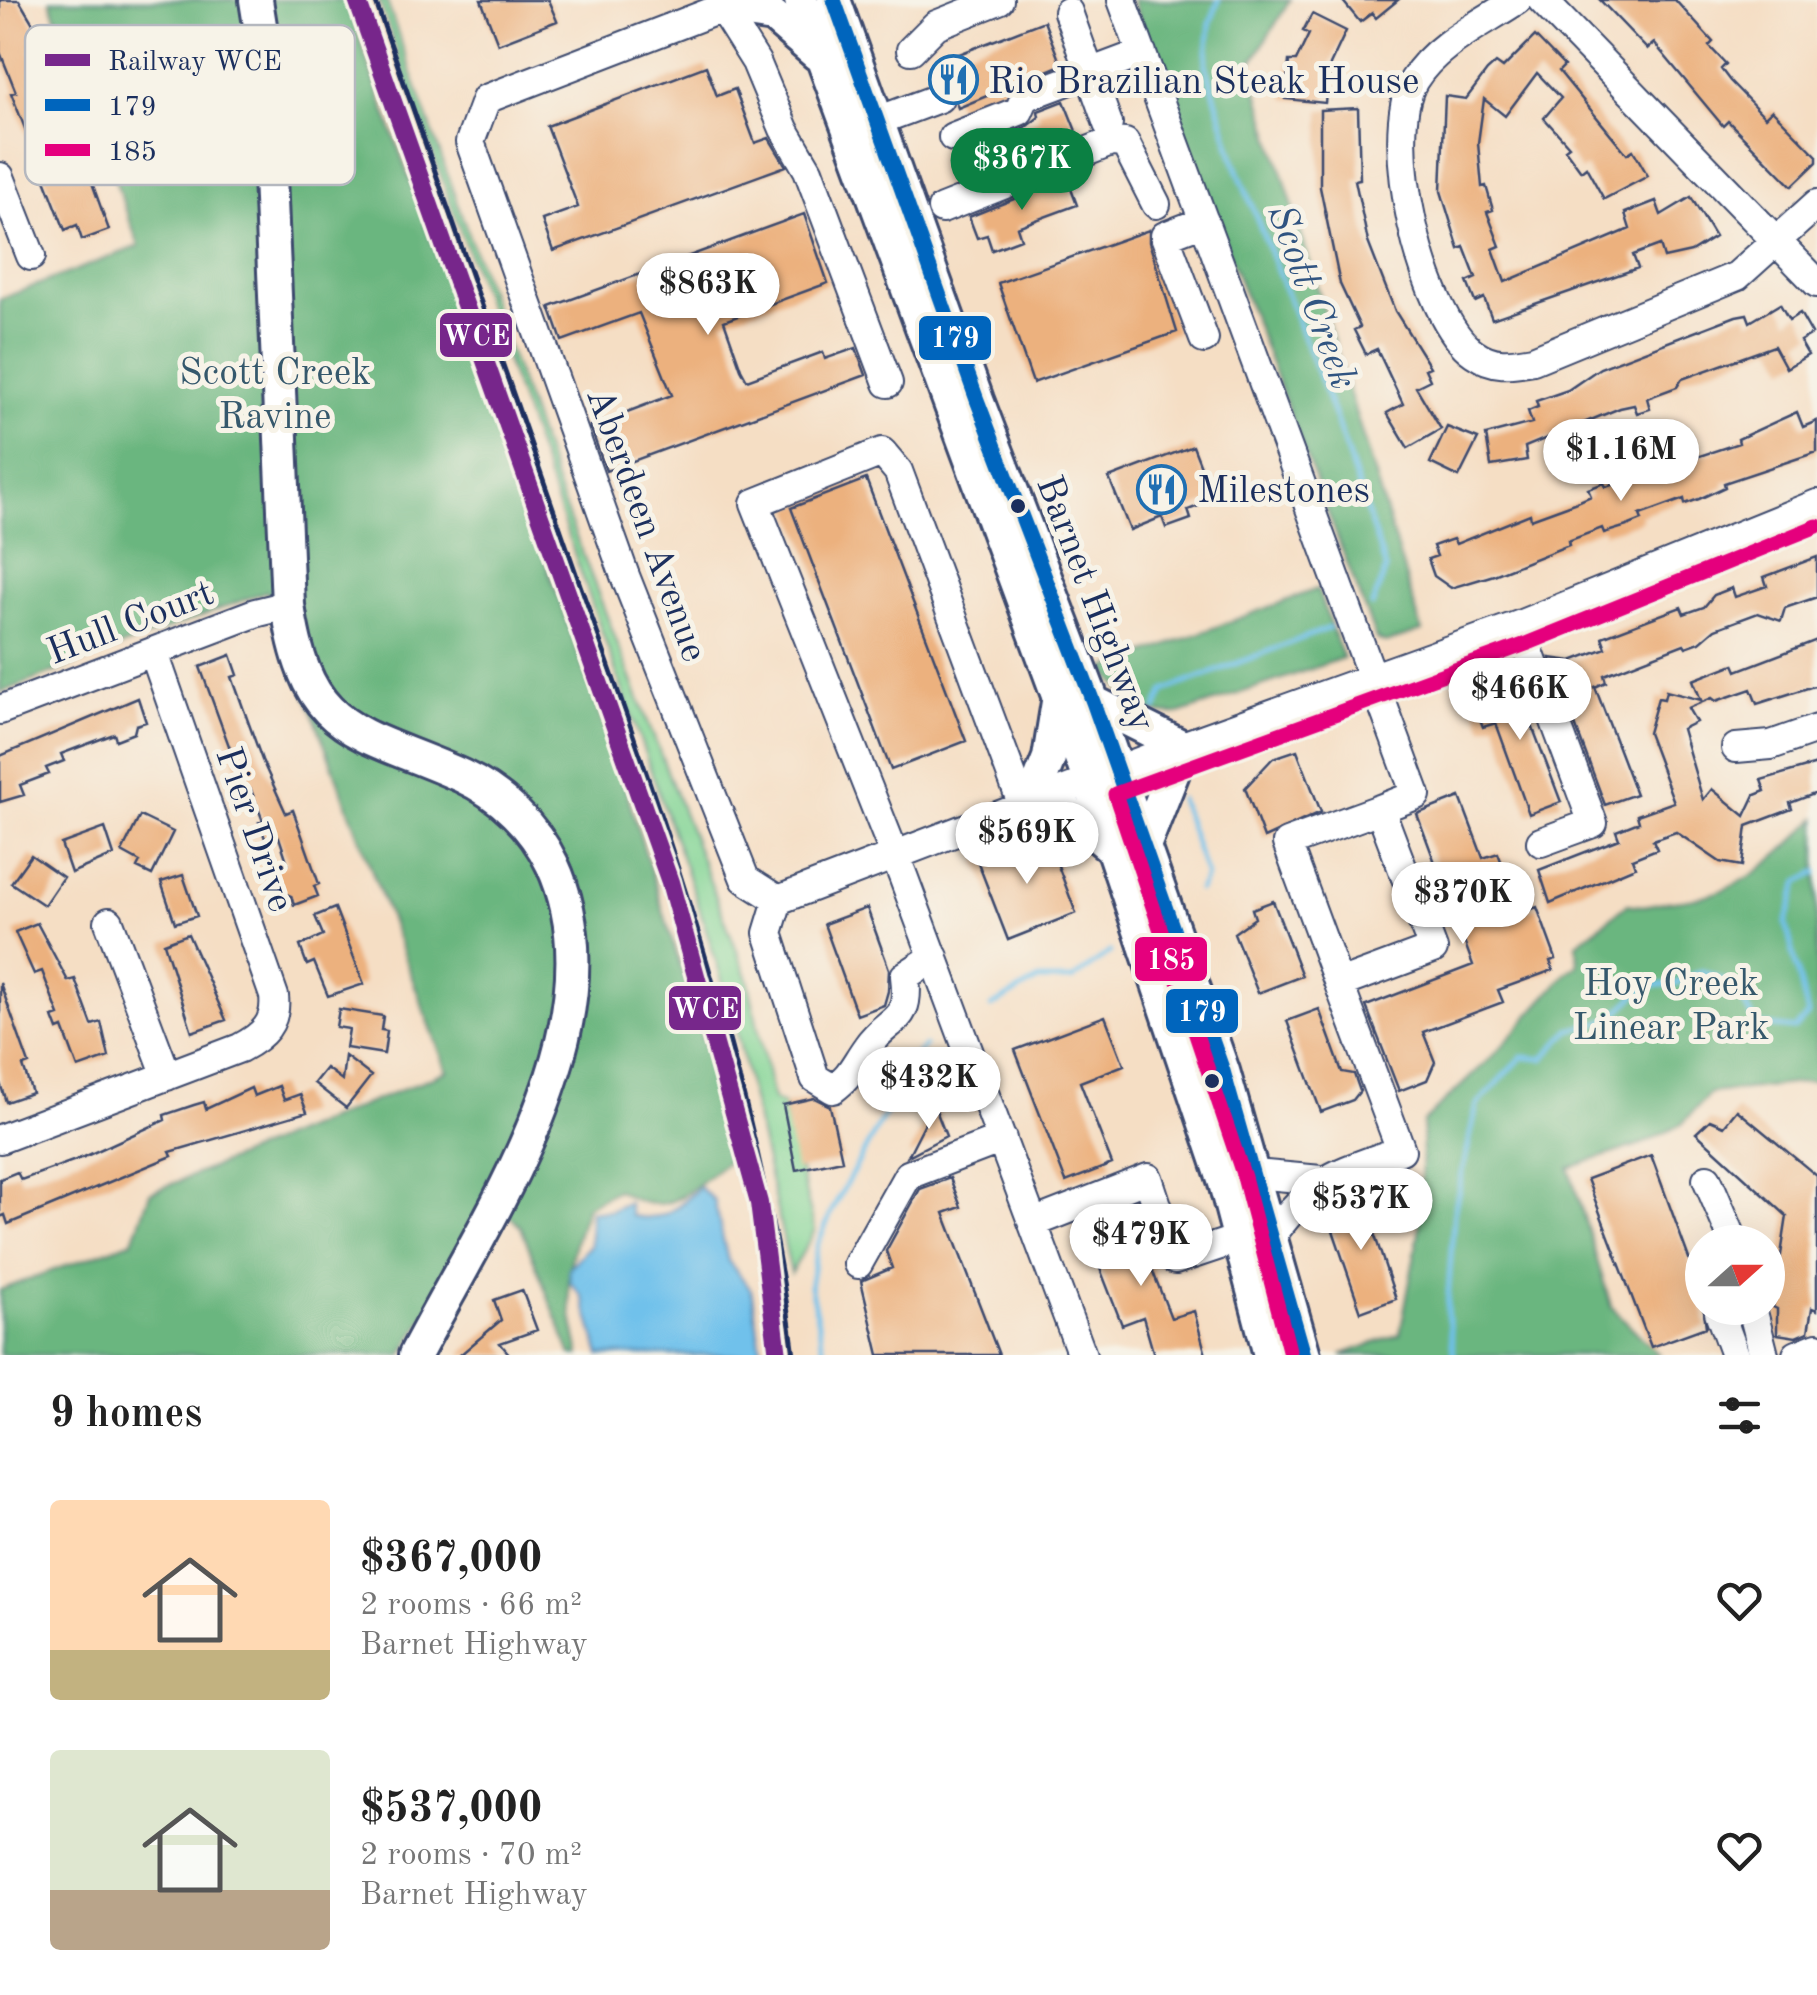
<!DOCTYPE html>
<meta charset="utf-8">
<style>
:root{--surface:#fff;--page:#f6f6f6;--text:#222;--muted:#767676;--accent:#0b8043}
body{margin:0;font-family:"Old Standard TT",serif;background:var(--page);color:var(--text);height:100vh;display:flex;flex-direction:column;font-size:38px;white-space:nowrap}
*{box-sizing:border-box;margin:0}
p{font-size:32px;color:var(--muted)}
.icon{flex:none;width:55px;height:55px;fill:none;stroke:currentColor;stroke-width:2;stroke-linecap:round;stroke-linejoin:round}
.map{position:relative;height:1355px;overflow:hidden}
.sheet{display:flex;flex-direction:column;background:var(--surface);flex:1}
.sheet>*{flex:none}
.needle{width:65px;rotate:69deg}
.controls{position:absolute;left:1685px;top:1225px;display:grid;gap:20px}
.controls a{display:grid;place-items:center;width:100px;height:100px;border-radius:50%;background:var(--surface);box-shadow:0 10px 40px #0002;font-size:50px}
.price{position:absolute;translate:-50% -85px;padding:0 22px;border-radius:35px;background:#fff;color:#222;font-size:32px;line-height:65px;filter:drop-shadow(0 2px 5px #0008)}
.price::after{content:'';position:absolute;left:50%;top:60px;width:30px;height:22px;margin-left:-15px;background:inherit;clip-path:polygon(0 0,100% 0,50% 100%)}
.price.on{background:var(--accent);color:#fff}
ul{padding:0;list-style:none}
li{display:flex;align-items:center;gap:30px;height:250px;padding:0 50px}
li span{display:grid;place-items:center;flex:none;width:280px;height:200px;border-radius:10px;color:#555}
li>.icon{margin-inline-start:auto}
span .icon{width:120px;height:120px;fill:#fffc;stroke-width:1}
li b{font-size:42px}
h2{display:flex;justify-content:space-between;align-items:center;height:120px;padding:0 50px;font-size:42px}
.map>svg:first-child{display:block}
.green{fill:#84d596;stroke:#50827a;stroke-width:2.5}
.forest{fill:#6bb67f;stroke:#43726e;stroke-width:2.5}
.water{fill:#70c1eb;stroke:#4678a4;stroke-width:2.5}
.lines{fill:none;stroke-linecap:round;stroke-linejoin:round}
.stream{stroke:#70c1eb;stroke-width:5}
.building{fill:#ecb17e}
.minor-casing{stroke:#3c496d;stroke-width:32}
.major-casing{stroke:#3c496d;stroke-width:38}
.minor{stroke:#fff;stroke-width:28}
.major{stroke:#fff;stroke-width:32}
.rail{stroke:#1b2f5e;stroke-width:5}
.bus-1-casing{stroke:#f7f3e8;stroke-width:22}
.bus-2-casing{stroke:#f7f3e8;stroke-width:22}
.bus-1{stroke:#0065bd;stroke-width:15}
.bus-2{stroke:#e5007d;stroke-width:15}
.rail-1-casing{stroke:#f7f3e8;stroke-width:25}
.rail-1{stroke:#77278b;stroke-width:18}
.bus-dot{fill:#1b2f5e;stroke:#f7f3e8;stroke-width:4}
.labels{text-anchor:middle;stroke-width:10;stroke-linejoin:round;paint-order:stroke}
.poi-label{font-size:38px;fill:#1b2f5e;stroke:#f7f3e8;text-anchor:start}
.park-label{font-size:38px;fill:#35586c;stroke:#f7f3e8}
.street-label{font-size:38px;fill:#1b2f5e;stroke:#f7f3e8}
.water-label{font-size:40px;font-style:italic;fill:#305481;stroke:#f7f3e8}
.key{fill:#f7f3e8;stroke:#b5b8bf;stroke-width:2.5}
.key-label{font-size:28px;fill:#1b2f5e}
.line-badge{stroke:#f7f3e8;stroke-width:4}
.badge-label{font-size:28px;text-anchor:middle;font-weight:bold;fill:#fff}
</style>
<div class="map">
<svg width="1817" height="1355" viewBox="0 0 1817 1355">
<rect width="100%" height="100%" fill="#f7f3e8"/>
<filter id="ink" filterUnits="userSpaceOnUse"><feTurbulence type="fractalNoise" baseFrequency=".01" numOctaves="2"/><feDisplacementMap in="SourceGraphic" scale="20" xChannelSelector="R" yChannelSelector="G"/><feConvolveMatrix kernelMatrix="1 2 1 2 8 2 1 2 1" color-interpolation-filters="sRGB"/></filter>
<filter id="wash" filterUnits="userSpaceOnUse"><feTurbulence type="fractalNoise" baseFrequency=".0048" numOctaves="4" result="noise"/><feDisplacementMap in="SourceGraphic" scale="40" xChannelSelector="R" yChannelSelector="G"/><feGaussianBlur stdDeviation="2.25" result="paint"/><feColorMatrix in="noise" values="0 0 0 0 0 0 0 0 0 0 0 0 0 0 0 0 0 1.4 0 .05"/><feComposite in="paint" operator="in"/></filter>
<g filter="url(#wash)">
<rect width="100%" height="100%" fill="#f5dec4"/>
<path class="green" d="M 379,0 L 386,0 L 560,496 L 748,979 L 773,1100 L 783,1105 L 815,1230 L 791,1273 L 734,1019 L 699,907 Z"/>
<path class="forest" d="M 50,0 L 346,0 L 620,771 L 709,1059 L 727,1162 C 685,1192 667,1223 617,1190 L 587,1206 C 563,1273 565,1286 580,1355 L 571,1355 L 521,1227 L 495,1201 L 402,1355 L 0,1355 L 0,1290 L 133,1241 L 150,1193 L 447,1071 L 267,591 L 0,693 L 0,299 L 139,246 Z
M 1132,0 L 1290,0 L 1250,66 L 1422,631 L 1386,643 L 1376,639 Z
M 1317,589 L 1343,658 L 1179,714 C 1136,716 1130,700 1104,669 Z
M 1817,818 L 1817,1081 L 1710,1093 L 1682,1124 L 1644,1143 L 1569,1168 L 1611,1306 L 1659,1355 L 1341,1355 L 1400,1334 L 1419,1232 L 1423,1122 L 1497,1052 L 1568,972 L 1578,965 L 1577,943 L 1628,904 C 1648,909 1655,902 1673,901 C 1741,895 1770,864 1817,818 Z"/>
<path class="water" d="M 699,1187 L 714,1200 L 728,1261 L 751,1289 L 762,1355 L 600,1355 L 582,1296 L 570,1282 L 569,1268 L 590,1245 L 590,1211 L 610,1211 L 628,1202 L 631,1216 C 664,1222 676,1209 699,1187 Z"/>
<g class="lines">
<path class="stream" d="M 1219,0 L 1210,24 L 1206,65 L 1235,163 L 1335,417 L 1386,569 L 1372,606
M 1156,709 L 1164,691 L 1329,628
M 1180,799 L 1206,876 L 1199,890
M 991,1007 L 1038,980 L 1072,980 L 1110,952
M 825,1355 L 810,1286 L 817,1246 L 834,1206 L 890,1105 L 897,1073 L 925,1046
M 1454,1355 L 1447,1312 L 1454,1212 L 1477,1105 L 1522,1057 L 1543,1059 L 1570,1030 L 1609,1020 L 1646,986 L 1675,984 L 1702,971 L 1731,984 L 1758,1025 L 1795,1029 L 1808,1015 L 1786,923 L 1799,881 L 1817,872"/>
</g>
<g id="blocks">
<path class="building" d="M 0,0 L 19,0 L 35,27 L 39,46 L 30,50 L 51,103 L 58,100 L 68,116 L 109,230 L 82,240 L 77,225 L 65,230 L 11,93 L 16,92 L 0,52 Z
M 481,0 L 548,0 L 557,21 L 498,44 Z
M 1342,0 L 1398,0 L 1376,18 L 1372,13 L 1360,22 Z
M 1600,0 L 1675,0 L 1713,42 L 1709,46 L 1726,64 L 1721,69 L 1730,81 L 1765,117 L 1772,110 L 1817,156 L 1817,162 L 1792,186 L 1728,121 L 1723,126 L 1654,43 L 1647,49 Z
M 1312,14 L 1346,31 L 1330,65 L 1325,103 L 1285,99 L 1289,61 L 1296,61 L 1309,34 L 1303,31 Z
M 1044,21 L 1061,65 L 958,108 L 941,61 Z
M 1535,36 L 1564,66 L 1559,71 L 1627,154 L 1633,150 L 1648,176 L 1604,199 L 1586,167 L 1581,171 L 1565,149 L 1569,146 L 1544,118 L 1561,98 L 1537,73 L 1505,116 L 1484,99 L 1478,143 L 1482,187 L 1486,186 L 1493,210 L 1487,212 L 1500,246 L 1493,249 L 1505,282 L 1630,229 L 1625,213 L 1656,201 L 1661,215 L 1691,197 L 1715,237 L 1691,252 L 1664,258 L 1660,245 L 1633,255 L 1638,268 L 1492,319 L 1484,298 L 1475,302 L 1467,282 L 1476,278 L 1464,247 L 1459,249 L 1441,191 L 1445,96 L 1466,99 L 1487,71 L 1496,63 L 1503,68 Z
M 706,66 L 717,96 L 735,89 L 755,143 L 769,138 L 786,166 L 553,251 L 542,220 L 578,207 L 547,126 Z
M 1064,101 L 1078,136 L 959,184 L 970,149 L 1026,127 L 1039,117 L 1038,111 Z
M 1358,108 L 1360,179 L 1355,180 L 1368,242 L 1395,311 L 1430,367 L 1425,369 L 1430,380 L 1416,387 L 1441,429 L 1408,448 L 1387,413 L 1403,404 L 1377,349 L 1366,354 L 1354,330 L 1360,327 L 1340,284 L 1320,187 L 1320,110 Z
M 1067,178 L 1077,205 L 1017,227 L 1021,239 L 992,250 L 987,235 L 977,238 L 969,217 Z
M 804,214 L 828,283 L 724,321 L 741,369 L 747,380 L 823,352 L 825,359 L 856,348 L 866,375 L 606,471 L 590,426 L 672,395 L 639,313 L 562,341 L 550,307 Z
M 1149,230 L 1149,242 L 1177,332 L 1033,383 L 998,283 Z
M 1780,304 L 1789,320 L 1800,313 L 1812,334 L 1800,341 L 1808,355 L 1786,368 L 1774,346 L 1682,379 L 1677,387 L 1647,398 L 1650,409 L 1637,413 L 1634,405 L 1620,408 L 1525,447 L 1527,460 L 1491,466 L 1486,435 L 1532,423 L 1528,411 L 1538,407 L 1536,401 L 1568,390 L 1600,368 L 1736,316 L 1747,314 L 1750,322 Z
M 1797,412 L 1803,427 L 1817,421 L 1817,452 L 1724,483 L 1725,487 L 1699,499 L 1685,504 L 1684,499 L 1640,515 L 1642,520 L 1627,526 L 1604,533 L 1602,528 L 1568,541 L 1569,545 L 1494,575 L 1451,588 L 1434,576 L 1428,559 L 1437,556 L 1433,546 L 1453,539 L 1456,544 L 1530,514 L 1531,519 L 1575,503 L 1591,496 L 1588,489 L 1604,483 L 1606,487 L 1739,443 L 1738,439 Z
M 1447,427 L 1478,439 L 1459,477 L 1430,463 Z
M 1193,446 L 1214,500 L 1188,510 L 1191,519 L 1166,528 L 1162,517 L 1130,530 L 1109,478 Z
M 866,479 L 966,741 L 891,770 L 791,508 Z
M 1817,557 L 1817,597 L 1785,608 L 1781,621 L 1758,613 L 1715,629 L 1700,642 L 1686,647 L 1684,644 L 1604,675 L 1606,682 L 1595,687 L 1636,794 L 1605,805 L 1550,658 L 1572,661 L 1606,648 L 1602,637 L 1681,607 L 1684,614 L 1704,607 L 1714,595 L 1732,588 L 1735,597 L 1767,586 L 1764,577 Z
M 1817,640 L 1817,685 L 1757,704 L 1751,689 L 1716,701 L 1712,698 L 1688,708 L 1696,722 L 1682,729 L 1703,800 L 1712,789 L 1745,816 L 1755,795 L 1765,791 L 1761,780 L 1817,764 L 1817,793 L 1790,803 L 1792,809 L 1747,826 L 1742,866 L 1720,862 L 1676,832 L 1653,840 L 1657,849 L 1632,859 L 1635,867 L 1550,903 L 1539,870 L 1619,839 L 1616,831 L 1639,822 L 1637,815 L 1674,802 L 1648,733 L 1658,698 L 1664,699 L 1666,691 L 1701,700 L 1693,680 L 1734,664 L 1737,671 Z
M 231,655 L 238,675 L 232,677 L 262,760 L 286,813 L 293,810 L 319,884 L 314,886 L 318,896 L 294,905 L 291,896 L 279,891 L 271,870 L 288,864 L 279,837 L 266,841 L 259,822 L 263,821 L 251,790 L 246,792 L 200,667 Z
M 1520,678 L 1528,700 L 1523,702 L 1561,802 L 1529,814 L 1496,723 L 1483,727 L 1474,704 L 1485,700 L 1482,692 Z
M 138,698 L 146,722 L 136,725 L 134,733 L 116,740 L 114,734 L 61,754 L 64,761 L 46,768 L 49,774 L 20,785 L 24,795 L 0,802 L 0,756 Z
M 1297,750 L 1321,812 L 1264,838 L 1245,788 L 1273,758 Z
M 1460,797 L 1483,858 L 1498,853 L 1521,913 L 1537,907 L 1556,959 L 1550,961 L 1553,970 L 1498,990 L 1503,1002 L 1423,1032 L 1435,1062 L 1427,1080 L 1399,1091 L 1366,1006 L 1473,965 L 1417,814 Z
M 140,816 L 173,832 L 152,875 L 137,868 L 140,862 L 122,852 Z
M 105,828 L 114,855 L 71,873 L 61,844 Z
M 1046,834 L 1076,913 L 1008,940 L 977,860 Z
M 31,855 L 63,877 L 44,905 L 11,883 Z
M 183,875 L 197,916 L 175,923 L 161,882 Z
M 1273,901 L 1302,976 L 1258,993 L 1234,933 L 1255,918 L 1252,909 Z
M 335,908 L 364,984 L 328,996 L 314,962 L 307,965 L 300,946 L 323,935 L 315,916 Z
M 867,908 L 889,969 L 888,991 L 884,1005 L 857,1015 L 824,924 Z
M 37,923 L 68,981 L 75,979 L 92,1025 L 101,1022 L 109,1057 L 78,1068 L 63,1028 L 58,1030 L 53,1017 L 59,1015 L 42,971 L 34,974 L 15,932 Z
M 188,934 L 226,1020 L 192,1032 L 164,943 Z
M 0,983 L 29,1064 L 23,1066 L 32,1093 L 6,1102 L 0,1083 Z
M 339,1009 L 383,1016 L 381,1030 L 387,1031 L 384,1054 L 346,1048 L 349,1029 L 336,1027 Z
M 1319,1009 L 1342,1072 L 1354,1074 L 1360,1091 L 1353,1100 L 1321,1112 L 1287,1021 Z
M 1105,1016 L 1124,1065 L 1080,1082 L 1112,1164 L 1066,1182 L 1015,1050 Z
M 345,1056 L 371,1076 L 346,1108 L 314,1083 L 326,1068 L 342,1080 Z
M 279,1086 L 284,1100 L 300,1094 L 307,1112 L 170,1152 L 172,1156 L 8,1224 L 5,1215 L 0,1217 L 0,1179 L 17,1172 L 21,1180 L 84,1157 L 165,1120 L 164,1115 L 194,1105 L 204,1102 L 206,1109 L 251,1088 L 254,1096 Z
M 814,1098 L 830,1106 L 842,1160 L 796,1170 L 783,1105 Z
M 934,1105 L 946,1136 L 908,1156 L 911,1150 Z
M 1737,1110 L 1817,1176 L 1817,1310 L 1812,1308 L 1808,1332 L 1796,1337 L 1777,1334 L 1777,1309 L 1773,1307 L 1787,1216 L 1696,1133 L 1710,1120 L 1724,1126 Z
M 1651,1155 L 1702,1294 L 1706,1327 L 1651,1347 L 1587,1179 Z
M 950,1178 L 961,1207 L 944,1213 L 999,1355 L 879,1355 L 861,1281 L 892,1268 L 886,1251 L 920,1189 Z
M 1361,1194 L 1396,1299 L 1361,1312 L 1325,1207 Z
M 1130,1213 L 1171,1318 L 1194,1311 L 1206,1355 L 1154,1355 L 1143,1317 L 1122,1325 L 1085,1230 Z
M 522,1290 L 537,1330 L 500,1343 L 510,1355 L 460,1355 L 501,1320 L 494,1300 Z"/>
</g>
</g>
<g filter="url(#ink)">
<use href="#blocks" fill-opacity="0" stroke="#3c496d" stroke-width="2.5"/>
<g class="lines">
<defs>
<path id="minor" d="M 1122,0 L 1416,795 L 1380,809 L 1433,949 L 1339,984 L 1401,1150 C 1334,1175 1317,1175 1273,1234
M 1517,0 C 1483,23 1436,44 1414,80 C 1381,134 1422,318 1474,353 C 1494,367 1510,364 1533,360 L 1737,276 L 1817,204
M 1542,0 L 1817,283
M 1068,12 L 1108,124
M 911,50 L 936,25 L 999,0
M 880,120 L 939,98
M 953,137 L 1019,111 L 1025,97 L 1142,53
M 0,177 L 31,256
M 942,209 L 1111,142 L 1125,143 L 1156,204
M 1204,221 L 1165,236 L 1204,339
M 1519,625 L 1593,823 L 1541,842
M 0,710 L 255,613 L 288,605
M 1736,748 L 1771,745 L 1817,729
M 1023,806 L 898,471 L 882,452 L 755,503 L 903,876 L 1082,1355
M 778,900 L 745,879 L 625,576 L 470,142 L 486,99 L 722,8 L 756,62 L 784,129 L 808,170 L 888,383
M 778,900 L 1149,758 L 1519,625 L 1817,504
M 778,900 L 768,933 L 815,1078 L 833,1089 C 852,1075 854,1065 867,1047 C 889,1015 911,1025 905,976 L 934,957
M 109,922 L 167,1076
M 1339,984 L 1287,843 L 1380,809
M 0,1139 L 240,1048 C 263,1036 277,1023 274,996 L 154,653
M 1255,1174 L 1321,1180
M 1707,1179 L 1734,1242
M 1033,1223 L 1148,1178 L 1175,1260 L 1241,1238
M 858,1264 L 908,1175 L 1002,1139
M 1752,1308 L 1764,1355
M 1719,1312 L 1735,1355
M 1797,1355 L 1817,1347"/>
<path id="major" d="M 256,0 L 265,57 L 288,605 C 306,737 360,730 462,776 C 501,794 534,826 552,864 C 625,1020 486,1218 415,1355
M 801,0 L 1090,782 L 1225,1183 L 1270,1355
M 834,0 L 977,400 L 1093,702 L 1223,1071 L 1304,1355
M 722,8 L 773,16 L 817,54
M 1058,702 L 1049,758 L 1031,803 L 1071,814 L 1112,848
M 1093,702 L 1183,747 L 1144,846"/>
</defs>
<use href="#minor" class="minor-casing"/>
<use href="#major" class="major-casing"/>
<use href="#minor" class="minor"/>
<use href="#major" class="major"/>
<path class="rail" d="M 375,0 C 443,195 511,390 580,585 C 670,836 759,1089 794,1355"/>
<defs>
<path id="bus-1" d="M 834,0 L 977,400 L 1093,702 L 1223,1071 L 1304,1355"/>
<path id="bus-2" d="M 1289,1350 L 1244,1177 L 1115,794 L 1526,644 L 1817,526"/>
</defs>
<use href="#bus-1" class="bus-1-casing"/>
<use href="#bus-2" class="bus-2-casing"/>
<use href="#bus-1" class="bus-1"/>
<use href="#bus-2" class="bus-2"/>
<defs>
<path id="rail-1" d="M 357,0 L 670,882 L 759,1203 L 778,1355"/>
</defs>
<use href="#rail-1" class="rail-1-casing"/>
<use href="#rail-1" class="rail-1"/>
</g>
</g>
<defs>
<symbol id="restaurant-ring" viewBox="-11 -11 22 22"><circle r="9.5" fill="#f7f3e8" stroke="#1f6fb2" stroke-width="1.5"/><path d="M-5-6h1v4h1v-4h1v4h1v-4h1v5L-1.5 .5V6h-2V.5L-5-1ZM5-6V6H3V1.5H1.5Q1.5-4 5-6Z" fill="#1f6fb2"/></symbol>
</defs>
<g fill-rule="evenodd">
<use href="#restaurant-ring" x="926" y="52" width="55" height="55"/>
<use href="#restaurant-ring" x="1134" y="462" width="55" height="55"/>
</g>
<g class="bus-dot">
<circle cx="1018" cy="506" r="9"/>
<circle cx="1212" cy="1081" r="9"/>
</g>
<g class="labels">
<g class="poi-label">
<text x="988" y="93">Rio Brazilian Steak House</text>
<text x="1197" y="502">Milestones</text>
</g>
<g class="park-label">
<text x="275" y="384">Scott Creek<tspan x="275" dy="44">Ravine</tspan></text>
<text x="1671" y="995">Hoy Creek<tspan x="1671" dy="44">Linear Park</tspan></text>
</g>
<g class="street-label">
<text transform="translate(648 524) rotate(70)" y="13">Aberdeen Avenue</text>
<text transform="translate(1097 603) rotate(69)" y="13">Barnet Highway</text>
<text transform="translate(130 621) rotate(-21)" y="13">Hull Court</text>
<text transform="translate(256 829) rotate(71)" y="13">Pier Drive</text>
</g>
<g class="water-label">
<text transform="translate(1314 296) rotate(70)" y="14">Scott Creek</text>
</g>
</g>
<rect x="25" y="25" width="330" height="160" rx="15" class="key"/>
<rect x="45" y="54" width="45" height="12" fill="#77278b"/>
<rect x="45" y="99" width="45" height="12" fill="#0065bd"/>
<rect x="45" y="144" width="45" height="12" fill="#e5007d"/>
<g class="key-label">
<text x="108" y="70">Railway WCE</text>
<text x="108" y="115">179</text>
<text x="108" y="160">185</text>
</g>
<g class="line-badge">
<rect x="438" y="311" width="76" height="48" rx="10" fill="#77278b"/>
<rect x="917" y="314" width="76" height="48" rx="10" fill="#0065bd"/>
<rect x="1133" y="935" width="76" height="48" rx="10" fill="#e5007d"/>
<rect x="667" y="984" width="76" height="48" rx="10" fill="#77278b"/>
<rect x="1164" y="987" width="76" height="48" rx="10" fill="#0065bd"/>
</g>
<g class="badge-label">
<text x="476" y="345">WCE</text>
<text x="955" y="347">179</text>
<text x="1171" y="969">185</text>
<text x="705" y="1018">WCE</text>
<text x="1202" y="1021">179</text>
</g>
</svg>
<div class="controls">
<a><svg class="needle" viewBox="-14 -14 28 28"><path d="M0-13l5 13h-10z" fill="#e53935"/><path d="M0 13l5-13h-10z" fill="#767676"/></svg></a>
</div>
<b class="price on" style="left:1022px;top:213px">$367K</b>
<b class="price" style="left:708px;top:338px">$863K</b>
<b class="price" style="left:1621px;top:504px">$1.16M</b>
<b class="price" style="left:1520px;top:743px">$466K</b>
<b class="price" style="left:1027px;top:887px">$569K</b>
<b class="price" style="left:1463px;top:947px">$370K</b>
<b class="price" style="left:929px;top:1132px">$432K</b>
<b class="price" style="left:1361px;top:1253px">$537K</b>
<b class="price" style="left:1141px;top:1289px">$479K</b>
</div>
<section class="sheet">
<h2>9 homes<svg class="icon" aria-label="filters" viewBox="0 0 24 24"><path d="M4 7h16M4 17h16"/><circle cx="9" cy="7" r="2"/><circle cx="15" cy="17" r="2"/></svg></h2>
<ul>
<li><span style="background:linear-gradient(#ffd9b3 75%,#c2b280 0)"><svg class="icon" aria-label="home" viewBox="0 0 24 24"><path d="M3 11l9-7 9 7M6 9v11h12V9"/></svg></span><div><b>$367,000</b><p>2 rooms · 66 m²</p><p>Barnet Highway</p></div><svg class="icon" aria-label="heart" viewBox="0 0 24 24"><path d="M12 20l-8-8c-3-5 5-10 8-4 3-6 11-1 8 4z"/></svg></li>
<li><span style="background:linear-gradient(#dfe7d0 70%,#b9a48a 0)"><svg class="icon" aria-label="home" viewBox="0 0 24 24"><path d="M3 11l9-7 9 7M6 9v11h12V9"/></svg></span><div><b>$537,000</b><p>2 rooms · 70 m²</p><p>Barnet Highway</p></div><svg class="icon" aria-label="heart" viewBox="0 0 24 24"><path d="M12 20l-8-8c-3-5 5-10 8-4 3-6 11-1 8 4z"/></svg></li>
</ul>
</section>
